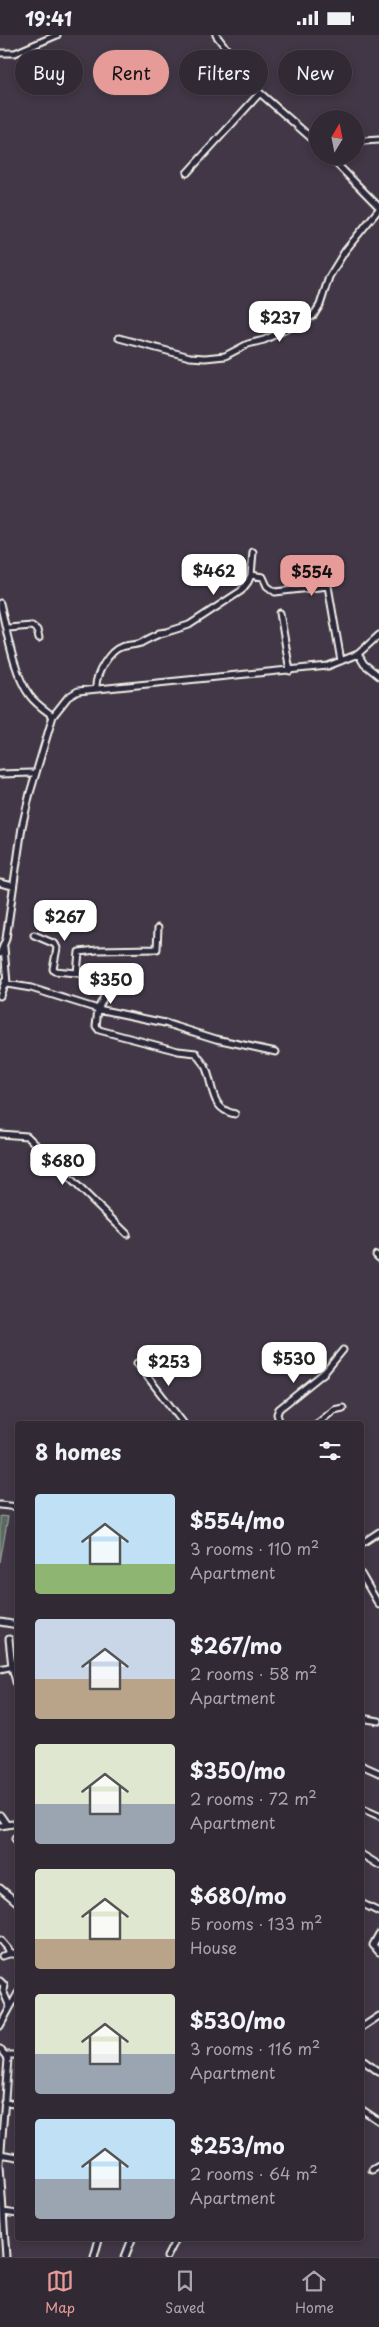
<!DOCTYPE html>
<meta charset="utf-8">
<style>
:root{--surface:#312934;--page:#3d3540;--text:#f1f3f6;--muted:#a8a6ac;--line:#4c454f;--accent:#e69b98}
body{margin:0;font-family:"Playpen Sans",sans-serif;background:var(--page);color:var(--text);height:100vh;display:flex;flex-direction:column;font-size:19px;white-space:nowrap}
*{box-sizing:border-box;margin:0}
p{font-size:16px;color:var(--muted)}
.icon{flex:none;width:28px;height:28px;fill:none;stroke:currentColor;stroke-width:2;stroke-linecap:round;stroke-linejoin:round}
.map{position:relative;flex:1;overflow:hidden}
.sheet{position:absolute;left:15px;top:1386px;width:349px;height:820px;display:flex;flex-direction:column;background:var(--surface);border-radius:5px;box-shadow:0 2px 8px #0003,0 0 0 1px var(--line)}
.sheet>*{flex:none}
.hud{position:absolute;left:15px;top:15px;width:350px;height:45px;display:flex;gap:10px}
.needle{width:32px;rotate:10deg}
.buttons{position:absolute;left:309px;top:75px;display:grid;gap:10px}
.buttons a{display:grid;place-items:center;width:55px;height:55px;border-radius:50%;background:var(--surface);box-shadow:0 2px 8px #0003,0 0 0 1px var(--line);font-size:25px}
.price{position:absolute;translate:-50% -42px;padding:0 11px;border-radius:10px;background:#fff;color:#222;font-size:16px;line-height:32px;filter:drop-shadow(0 1px 2px #0008)}
.price::after{content:'';position:absolute;left:50%;top:30px;width:15px;height:11px;margin-left:-8px;background:inherit;clip-path:polygon(0 0,100% 0,50% 100%)}
.price.on{background:var(--accent);color:#111}
ul{padding:0;list-style:none}
li{display:flex;align-items:center;gap:15px;height:125px;padding:0 20px}
li span{display:grid;place-items:center;flex:none;width:140px;height:100px;border-radius:5px;color:#555}
li>.icon{margin-inline-start:auto}
span .icon{width:60px;height:60px;fill:#fffc;stroke-width:1}
li b{font-size:21px}
h2{display:flex;justify-content:space-between;align-items:center;height:60px;padding:0 20px;font-size:21px}
.tag{padding:0 18px;border-radius:22px;background:var(--surface);box-shadow:0 2px 8px #0003,0 0 0 1px var(--line);font-size:18px;line-height:45px}
.tag.on{background:var(--accent);color:#111}
.status{display:flex;justify-content:space-between;align-items:center;height:35px;padding:0 25px;background:var(--surface);direction:ltr}
.status svg{height:14px;fill:currentColor}
.dock{display:flex;justify-content:space-around;align-items:center;height:70px;border-top:1px solid var(--line);background:var(--surface);font-size:14px;color:var(--muted)}
.dock a{display:grid;justify-items:center;gap:2px}
.dock .on{color:var(--accent)}
.map>svg:first-child{display:block}
.green{fill:#586961;stroke:#a6ada4}
.lines{fill:none;stroke-linecap:round;stroke-linejoin:round}
.minor-casing{stroke:#f4f1e8;stroke-width:9}
.minor{stroke:#2f2a3d;stroke-width:5}
</style>
<div class="status"><b>19:41</b><svg viewBox="0 0 49 12"><path d="M0 12V9h3v3zM5 12V6h3v6zM10 12V3h3v9zM15 12V0h3v12zM26 1h20v11H26zM47 4h2v5h-2z"/></svg></div>
<div class="map">
<svg width="379" height="2222" viewBox="0 0 379 2222">
<rect width="100%" height="100%" fill="#413746"/>
<filter id="ink" filterUnits="userSpaceOnUse"><feTurbulence type="fractalNoise" baseFrequency=".02" numOctaves="2"/><feDisplacementMap in="SourceGraphic" scale="10" xChannelSelector="R" yChannelSelector="G"/><feConvolveMatrix kernelMatrix="1 2 1 2 8 2 1 2 1" color-interpolation-filters="sRGB"/></filter>
<g filter="url(#ink)">
<path class="green" d="M 0,1481 L 8,1482 L 0,1527 Z"/>
<g class="lines">
<defs>
<path id="minor" d="M 216,0 L 260,58 L 318,109
M 0,18 L 15,18 L 57,0
M 364,106 L 379,105
M 329,121 L 379,172
M 187,138 L 260,58
M 119,303 L 190,322 L 205,323 L 225,321 L 248,309 L 264,305 L 313,281 L 320,270 L 329,242 L 345,216 L 379,174
M 251,540 L 263,542 L 267,551 L 275,557 L 328,551 L 341,626
M 0,568 C 7,596 13,638 30,661 C 36,669 45,675 53,681
M 280,578 L 290,636
M 8,593 L 32,591 L 37,595 L 39,603
M 167,597 L 189,590 L 241,556 L 248,547 L 251,540 L 253,517
M 358,619 L 364,629 L 379,641
M 96,651 C 96,639 109,616 121,612 C 128,610 135,610 141,608 C 150,603 156,599 167,597 L 159,598
M 0,739 L 32,738
M 0,848 L 13,851
M 34,900 L 55,909 L 57,913 L 53,934 L 54,936 L 77,938
M 4,912 L 7,949 L 31,953 L 98,974 C 103,965 108,955 103,946 L 77,938 L 79,917 L 97,915 L 157,914 L 158,893
M 0,919 L 6,904 L 22,792 L 30,758 L 53,681 L 68,662 L 78,656 L 328,631 L 358,619 L 379,600
M 0,961 L 5,946
M 235,1079 C 209,1074 214,1049 205,1031 C 202,1026 198,1023 196,1018 L 178,1016 L 99,995 L 96,991 L 98,974 L 165,988 L 216,1004 L 276,1017
M 0,1099 L 27,1101 L 127,1199
M 376,1220 L 379,1223
M 137,1328 L 184,1389
M 280,1389 L 277,1379 L 279,1374 L 325,1337 L 343,1315
M 317,1389 L 334,1375 L 343,1373
M 0,1470 L 18,1472
M 361,1509 L 379,1497
M 361,1539 L 379,1570
M 0,1587 L 18,1590
M 9,1604 L 12,1632 L 18,1654
M 0,1634 L 18,1630
M 361,1683 L 379,1686
M 361,1730 L 379,1738
M 361,1773 L 379,1781
M 0,1780 L 7,1790 L 0,1791
M 7,1790 L 18,1788
M 18,1800 L 15,1804 L 18,1810
M 361,1819 L 379,1830
M 0,1853 L 18,1868
M 361,1868 L 379,1877
M 379,1899 L 373,1910 L 379,1917
M 0,1905 L 12,1919
M 2,1921 L 13,1918 L 18,1921
M 0,1946 L 4,1950 L 3,1956 L 10,1972
M 0,1991 L 18,1958
M 361,1993 L 379,1981
M 0,2014 L 8,2024 L 0,2128
M 6,2020 L 18,2020
M 361,2024 L 379,2037
M 4,2067 L 18,2070
M 361,2074 L 379,2086
M 0,2119 L 18,2122
M 0,2130 L 6,2222
M 372,2135 L 379,2131
M 3,2177 L 18,2179
M 94,2222 L 99,2204
M 125,2222 L 132,2204
M 167,2222 L 176,2204"/>
</defs>
<use href="#minor" class="minor-casing"/>
<use href="#minor" class="minor"/>
</g>
</g>
</svg>
<div class="buttons">
<a><svg class="needle" viewBox="-14 -14 28 28"><path d="M0-13l5 13h-10z" fill="#e53935"/><path d="M0 13l5-13h-10z" fill="#a8a6ac"/></svg></a>
</div>
<b class="price" style="left:280px;top:308px">$237</b>
<b class="price" style="left:214px;top:561px">$462</b>
<b class="price on" style="left:312px;top:562px">$554</b>
<b class="price" style="left:65px;top:907px">$267</b>
<b class="price" style="left:111px;top:970px">$350</b>
<b class="price" style="left:63px;top:1151px">$680</b>
<b class="price" style="left:294px;top:1349px">$530</b>
<b class="price" style="left:169px;top:1352px">$253</b>
<div class="hud">
<a class="tag">Buy</a>
<a class="tag on">Rent</a>
<a class="tag">Filters</a>
<a class="tag">New</a>
</div>
<section class="sheet">
<h2>8 homes<svg class="icon" aria-label="filters" viewBox="0 0 24 24"><path d="M4 7h16M4 17h16"/><circle cx="9" cy="7" r="2"/><circle cx="15" cy="17" r="2"/></svg></h2>
<ul>
<li><span style="background:linear-gradient(#bfe0f5 70%,#8fb573 0)"><svg class="icon" aria-label="home" viewBox="0 0 24 24"><path d="M3 11l9-7 9 7M6 9v11h12V9"/></svg></span><div><b>$554/mo</b><p>3 rooms · 110 m²</p><p>Apartment</p></div></li>
<li><span style="background:linear-gradient(#c9d6e8 60%,#b9a48a 0)"><svg class="icon" aria-label="home" viewBox="0 0 24 24"><path d="M3 11l9-7 9 7M6 9v11h12V9"/></svg></span><div><b>$267/mo</b><p>2 rooms · 58 m²</p><p>Apartment</p></div></li>
<li><span style="background:linear-gradient(#dfe7d0 60%,#9aa5b1 0)"><svg class="icon" aria-label="home" viewBox="0 0 24 24"><path d="M3 11l9-7 9 7M6 9v11h12V9"/></svg></span><div><b>$350/mo</b><p>2 rooms · 72 m²</p><p>Apartment</p></div></li>
<li><span style="background:linear-gradient(#dfe7d0 70%,#b9a48a 0)"><svg class="icon" aria-label="home" viewBox="0 0 24 24"><path d="M3 11l9-7 9 7M6 9v11h12V9"/></svg></span><div><b>$680/mo</b><p>5 rooms · 133 m²</p><p>House</p></div></li>
<li><span style="background:linear-gradient(#dfe7d0 60%,#9aa5b1 0)"><svg class="icon" aria-label="home" viewBox="0 0 24 24"><path d="M3 11l9-7 9 7M6 9v11h12V9"/></svg></span><div><b>$530/mo</b><p>3 rooms · 116 m²</p><p>Apartment</p></div></li>
<li><span style="background:linear-gradient(#bfe0f5 60%,#9aa5b1 0)"><svg class="icon" aria-label="home" viewBox="0 0 24 24"><path d="M3 11l9-7 9 7M6 9v11h12V9"/></svg></span><div><b>$253/mo</b><p>2 rooms · 64 m²</p><p>Apartment</p></div></li>
</ul>
</section>
</div>
<nav class="dock">
<a class="on"><svg class="icon" aria-label="map" viewBox="0 0 24 24"><path d="M3 6l6-2 6 2 6-2v14l-6 2-6-2-6 2zM9 4v14M15 6v14"/></svg>Map</a>
<a><svg class="icon" aria-label="saved" viewBox="0 0 24 24"><path d="M7 4h10v16l-5-4-5 4z"/></svg>Saved</a>
<a><svg class="icon" aria-label="home" viewBox="0 0 24 24"><path d="M3 11l9-7 9 7M6 9v11h12V9"/></svg>Home</a>
</nav>
